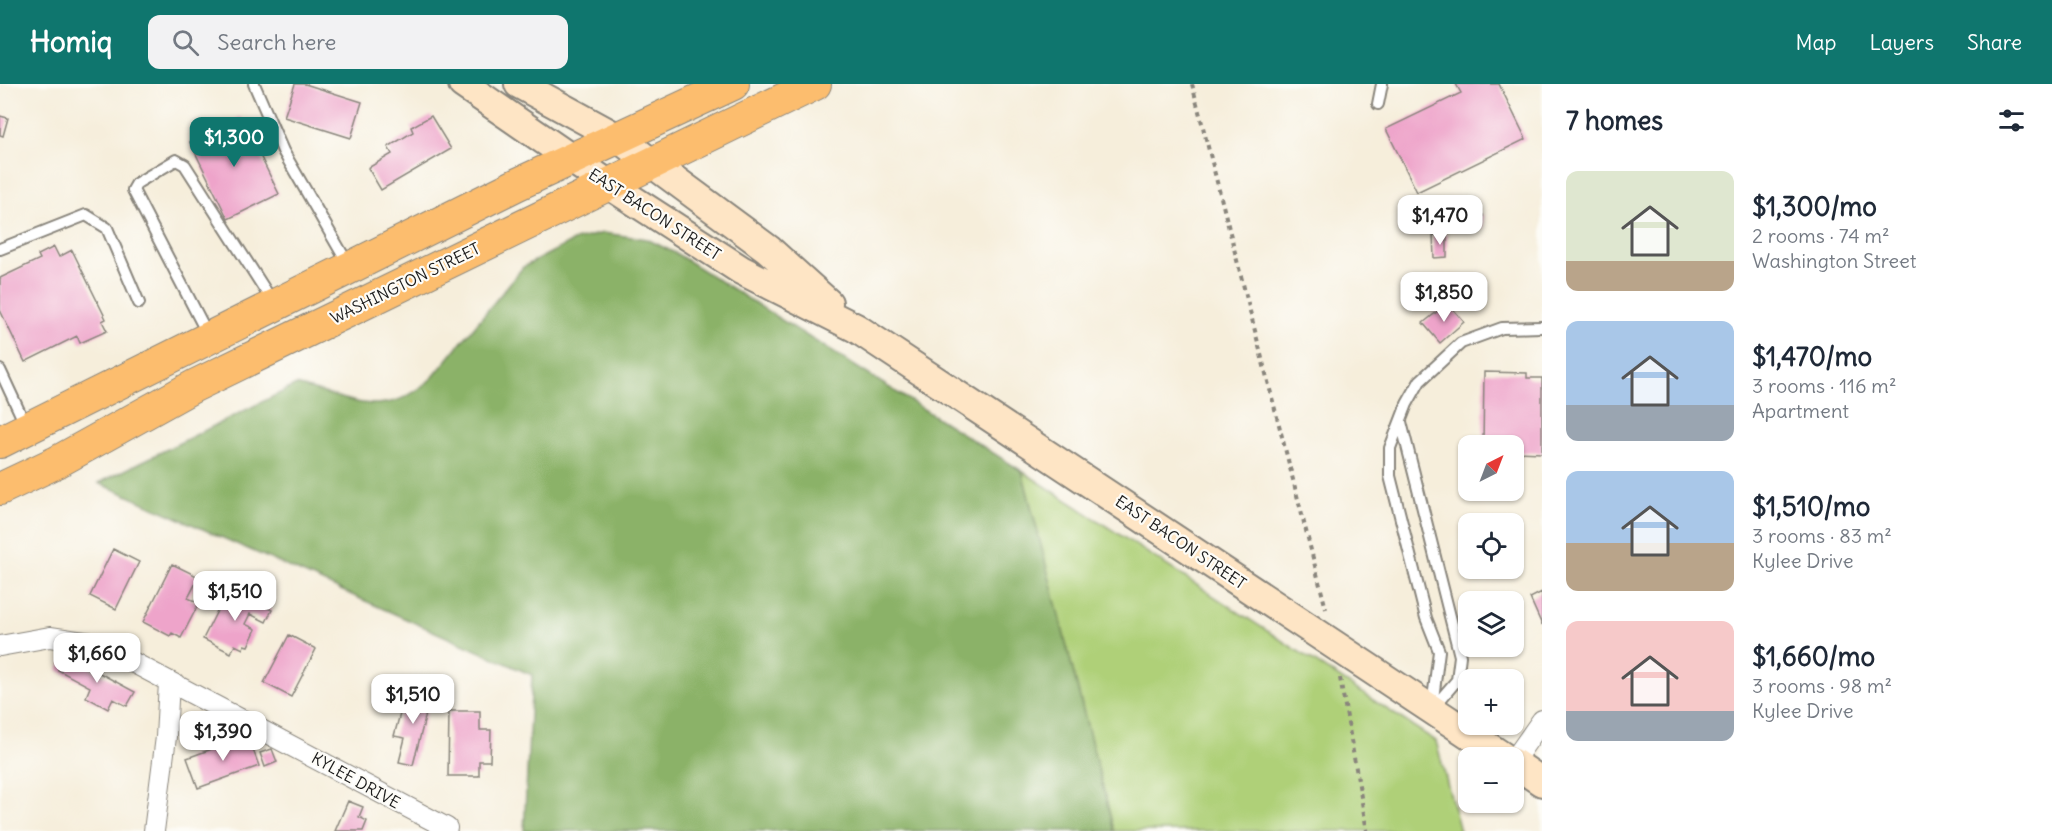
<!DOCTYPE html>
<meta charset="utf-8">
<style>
:root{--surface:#fff;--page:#f2f2f3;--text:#1f2937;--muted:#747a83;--accent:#0f766e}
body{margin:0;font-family:Delius,sans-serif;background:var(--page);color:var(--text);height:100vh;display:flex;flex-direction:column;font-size:22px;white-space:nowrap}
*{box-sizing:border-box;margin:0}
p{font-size:20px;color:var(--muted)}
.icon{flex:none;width:33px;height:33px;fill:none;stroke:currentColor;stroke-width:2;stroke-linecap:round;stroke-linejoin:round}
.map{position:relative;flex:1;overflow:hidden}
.drawer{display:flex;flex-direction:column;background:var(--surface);width:510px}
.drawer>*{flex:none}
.needle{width:39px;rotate:42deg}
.fabs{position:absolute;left:1458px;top:351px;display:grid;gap:12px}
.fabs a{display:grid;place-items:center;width:66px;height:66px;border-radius:12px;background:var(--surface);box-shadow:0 2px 4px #0004;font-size:30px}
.price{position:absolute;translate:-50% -51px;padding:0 14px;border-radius:12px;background:#fff;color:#222;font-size:20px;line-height:39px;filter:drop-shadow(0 2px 3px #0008)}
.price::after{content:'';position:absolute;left:50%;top:36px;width:18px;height:14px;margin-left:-9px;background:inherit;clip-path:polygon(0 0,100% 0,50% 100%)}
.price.selected{background:var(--accent);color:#fff}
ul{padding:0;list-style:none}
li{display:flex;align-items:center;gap:18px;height:150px;padding:0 24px}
li span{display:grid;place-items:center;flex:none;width:168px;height:120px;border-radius:12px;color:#555}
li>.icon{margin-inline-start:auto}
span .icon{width:72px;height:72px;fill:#fffc;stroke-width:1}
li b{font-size:26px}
h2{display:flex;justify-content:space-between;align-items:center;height:72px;padding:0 24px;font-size:26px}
header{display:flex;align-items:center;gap:36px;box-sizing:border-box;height:84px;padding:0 30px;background:var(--accent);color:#fff}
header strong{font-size:28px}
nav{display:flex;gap:33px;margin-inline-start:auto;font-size:21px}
.search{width:420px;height:54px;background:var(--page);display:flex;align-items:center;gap:15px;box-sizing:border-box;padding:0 21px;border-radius:12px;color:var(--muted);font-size:22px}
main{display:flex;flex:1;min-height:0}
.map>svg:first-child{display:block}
.green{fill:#afd078;stroke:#66764a;stroke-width:1.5}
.forest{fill:#8bb268;stroke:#546742;stroke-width:1.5}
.building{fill:#eea4ca}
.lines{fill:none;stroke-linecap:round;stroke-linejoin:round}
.service-casing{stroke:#89857c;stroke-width:14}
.minor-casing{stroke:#89857c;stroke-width:22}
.secondary-casing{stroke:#89857c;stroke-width:32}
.primary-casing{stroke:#89857c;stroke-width:34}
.path{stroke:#89857c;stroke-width:4;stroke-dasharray:4.5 4.5;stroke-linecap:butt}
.service{stroke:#fff;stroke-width:10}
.minor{stroke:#fff;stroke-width:20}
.secondary{stroke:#fee5c5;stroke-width:28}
.primary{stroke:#fcbd6e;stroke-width:32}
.labels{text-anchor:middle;stroke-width:4.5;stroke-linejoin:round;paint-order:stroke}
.street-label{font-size:16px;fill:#1c1c1c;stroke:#fdfcf7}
</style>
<header>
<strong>Homiq</strong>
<div class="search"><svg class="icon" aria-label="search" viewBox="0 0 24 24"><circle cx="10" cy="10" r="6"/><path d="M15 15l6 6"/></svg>Search here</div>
<nav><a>Map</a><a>Layers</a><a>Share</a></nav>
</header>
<main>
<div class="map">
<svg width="1542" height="747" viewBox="0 0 1542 747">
<rect width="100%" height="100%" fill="#fdfcf7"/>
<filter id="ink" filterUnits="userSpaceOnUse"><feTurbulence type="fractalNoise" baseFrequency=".0167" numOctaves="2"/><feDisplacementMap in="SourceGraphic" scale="12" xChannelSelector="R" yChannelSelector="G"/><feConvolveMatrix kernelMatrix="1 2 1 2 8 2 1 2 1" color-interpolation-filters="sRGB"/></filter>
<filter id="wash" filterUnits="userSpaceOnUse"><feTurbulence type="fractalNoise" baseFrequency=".008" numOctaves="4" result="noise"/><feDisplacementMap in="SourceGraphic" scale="24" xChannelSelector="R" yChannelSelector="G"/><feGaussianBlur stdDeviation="1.35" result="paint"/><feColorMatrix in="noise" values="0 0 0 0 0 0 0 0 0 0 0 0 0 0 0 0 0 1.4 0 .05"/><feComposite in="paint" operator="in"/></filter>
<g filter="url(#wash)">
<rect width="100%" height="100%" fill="#f6eedb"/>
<path class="green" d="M 1022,387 L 1436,657 L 1460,747 L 1114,747 Z"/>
<path class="forest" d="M 603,149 L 647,155 L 677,170 L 1022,387 L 1114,747 L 524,747 L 532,591 L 99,399 L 296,301 C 352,315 385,339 433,293 L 523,183 L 575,156 Z"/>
<g id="blocks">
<path class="building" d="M 295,0 L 305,0 L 362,18 L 351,54 L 284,33 Z
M 1456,0 L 1499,0 L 1526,55 L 1417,108 L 1386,45 L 1461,9 Z
M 0,32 L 8,34 L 3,52 L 0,51 Z
M 431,32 L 451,65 L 381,106 L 368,84 L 392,70 L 388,63 L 413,48 L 411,43 Z
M 241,33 L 279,110 L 228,135 L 190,58 Z
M 1450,131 L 1483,131 L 1483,144 L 1450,144 Z
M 1433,151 L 1447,151 L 1447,173 L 1434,174 Z
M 54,163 L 59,173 L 72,166 L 106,235 L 102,237 L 107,247 L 80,259 L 77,252 L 25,278 L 0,226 L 0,194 L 40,175 L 38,171 Z
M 1448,219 L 1464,238 L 1440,259 L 1423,239 Z
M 1484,288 L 1527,289 L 1527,294 L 1542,294 L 1542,369 L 1514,368 L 1514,362 L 1483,362 Z
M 113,465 L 139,478 L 116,525 L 90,512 Z
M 172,480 L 199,493 L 188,514 L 199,519 L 181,554 L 172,549 L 170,552 L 143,538 Z
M 228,505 L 272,526 L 266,538 L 250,530 L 245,540 L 256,545 L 248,562 L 244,561 L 243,565 L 235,561 L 231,569 L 203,555 Z
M 1542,508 L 1542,541 L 1530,514 Z
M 289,551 L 316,565 L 291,613 L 264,599 Z
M 66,571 L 135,608 L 127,622 L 113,615 L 108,625 L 86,613 L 90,603 L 58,586 Z
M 417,602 L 432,606 L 413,681 L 399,678 L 405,654 L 394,652 L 401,626 L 411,628 Z
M 449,627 L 480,627 L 480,646 L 491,646 L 490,677 L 479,677 L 479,692 L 448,692 Z
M 248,652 L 259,682 L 198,704 L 187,674 Z
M 272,665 L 277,678 L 265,683 L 260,669 Z
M 348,717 L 363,723 L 359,733 L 367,737 L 363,747 L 335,747 Z"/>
</g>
</g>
<g filter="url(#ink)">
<use href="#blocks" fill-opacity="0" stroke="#89857c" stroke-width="1.5"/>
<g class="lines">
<defs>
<path id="service" d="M 254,0 L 283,67 L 348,180
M 1378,20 L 1382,0
M 0,165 L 86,131 L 107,144 L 139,219
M 208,251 L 133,106 L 137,99 L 176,76 L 185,81 L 274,220
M 0,286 L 26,342
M 1401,338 L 1460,572 L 1457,596 L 1433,624
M 1432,623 L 1439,567 L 1426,534 L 1390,392 L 1390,364 L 1407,320 L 1420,297 L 1461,259 L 1502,244 L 1542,243"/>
<path id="minor" d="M 0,562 L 50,553 L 98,560 L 447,744
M 1514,676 L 1542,636
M 154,747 L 166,653 L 169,598"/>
<path id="secondary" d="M 463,0 L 608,100 L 741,186 L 856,244 L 1505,674
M 519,0 L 618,54 L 768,165 L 828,219
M 1514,679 L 1542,698"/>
<path id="primary" d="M 0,358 L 518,100 L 733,0
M 0,405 L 57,378 L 194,302 L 815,0"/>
</defs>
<use href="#service" class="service-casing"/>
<use href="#minor" class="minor-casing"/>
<use href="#secondary" class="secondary-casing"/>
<use href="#primary" class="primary-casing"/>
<path class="path" d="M 1192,0 L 1326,525
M 1340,594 L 1367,747"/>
<use href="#service" class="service"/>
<use href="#minor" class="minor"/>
<use href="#secondary" class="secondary"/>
<use href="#primary" class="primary"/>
</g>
</g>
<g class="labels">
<g class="street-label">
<text transform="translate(655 130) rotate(33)" y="6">EAST BACON STREET</text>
<text transform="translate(405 199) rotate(-26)" y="6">WASHINGTON STREET</text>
<text transform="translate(1181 458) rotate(34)" y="6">EAST BACON STREET</text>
<text transform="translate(356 696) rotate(29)" y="6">KYLEE DRIVE</text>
</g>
</g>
</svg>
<div class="fabs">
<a><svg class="needle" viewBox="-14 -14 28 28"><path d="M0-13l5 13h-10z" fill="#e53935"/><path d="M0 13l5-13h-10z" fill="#747a83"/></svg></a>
<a><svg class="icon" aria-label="locate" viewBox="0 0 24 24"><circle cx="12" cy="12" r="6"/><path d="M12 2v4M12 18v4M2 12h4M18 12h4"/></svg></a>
<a><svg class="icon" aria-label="layers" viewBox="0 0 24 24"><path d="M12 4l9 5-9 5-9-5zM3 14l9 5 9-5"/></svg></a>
<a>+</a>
<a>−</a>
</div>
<b class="price selected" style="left:234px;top:84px">$1,300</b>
<b class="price" style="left:1440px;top:162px">$1,470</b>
<b class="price" style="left:1444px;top:239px">$1,850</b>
<b class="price" style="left:235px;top:538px">$1,510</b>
<b class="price" style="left:97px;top:600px">$1,660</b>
<b class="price" style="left:413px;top:641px">$1,510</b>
<b class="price" style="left:223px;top:678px">$1,390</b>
</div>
<section class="drawer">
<h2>7 homes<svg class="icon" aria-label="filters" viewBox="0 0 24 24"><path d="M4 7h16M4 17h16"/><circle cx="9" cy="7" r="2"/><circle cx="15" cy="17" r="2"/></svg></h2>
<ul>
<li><span style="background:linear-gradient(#dfe7d0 75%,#b9a48a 0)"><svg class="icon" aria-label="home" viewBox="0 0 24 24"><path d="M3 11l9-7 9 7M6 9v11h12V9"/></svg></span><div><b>$1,300/mo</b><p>2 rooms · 74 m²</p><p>Washington Street</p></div></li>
<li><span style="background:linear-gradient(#a9c7e8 70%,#9aa5b1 0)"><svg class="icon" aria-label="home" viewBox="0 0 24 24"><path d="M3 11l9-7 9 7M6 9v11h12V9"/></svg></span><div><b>$1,470/mo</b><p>3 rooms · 116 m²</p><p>Apartment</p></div></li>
<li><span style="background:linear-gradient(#a9c7e8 60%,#b9a48a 0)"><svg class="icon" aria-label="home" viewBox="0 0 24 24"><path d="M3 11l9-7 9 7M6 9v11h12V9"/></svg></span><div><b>$1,510/mo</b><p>3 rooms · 83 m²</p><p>Kylee Drive</p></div></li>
<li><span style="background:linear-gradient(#f6c9c9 75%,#9aa5b1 0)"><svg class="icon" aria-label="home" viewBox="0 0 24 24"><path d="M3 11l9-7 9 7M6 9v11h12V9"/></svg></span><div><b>$1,660/mo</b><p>3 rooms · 98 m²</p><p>Kylee Drive</p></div></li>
</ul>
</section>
</main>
